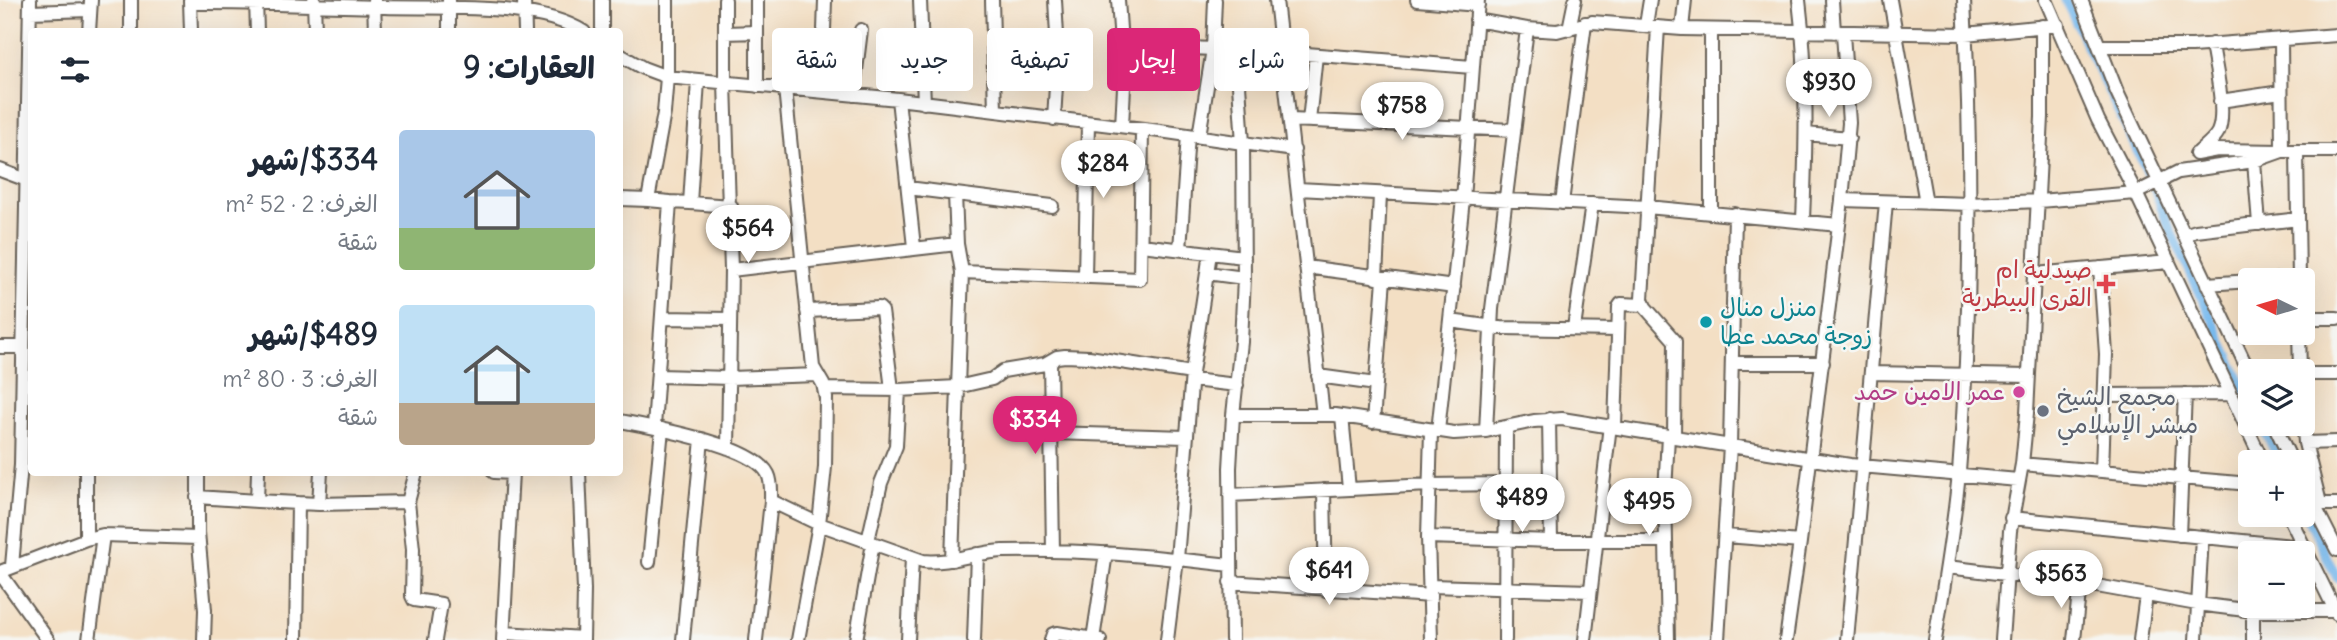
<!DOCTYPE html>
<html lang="ar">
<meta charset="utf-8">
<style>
:root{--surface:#fff;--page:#f6f6f7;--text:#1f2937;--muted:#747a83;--accent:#db2777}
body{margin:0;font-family:Delius,"Playpen Sans Arabic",sans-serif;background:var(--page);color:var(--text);direction:rtl;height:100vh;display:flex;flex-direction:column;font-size:26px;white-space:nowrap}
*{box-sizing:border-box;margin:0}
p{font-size:23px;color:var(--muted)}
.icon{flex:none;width:38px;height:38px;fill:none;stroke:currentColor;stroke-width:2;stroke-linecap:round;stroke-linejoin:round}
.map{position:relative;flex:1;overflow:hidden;direction:ltr}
.sheet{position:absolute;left:28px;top:28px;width:595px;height:448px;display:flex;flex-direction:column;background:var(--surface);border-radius:7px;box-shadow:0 7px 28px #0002;direction:rtl}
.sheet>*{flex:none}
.guide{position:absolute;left:644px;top:28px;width:665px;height:63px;direction:rtl;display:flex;gap:14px}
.needle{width:46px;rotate:275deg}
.buttons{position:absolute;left:2238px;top:268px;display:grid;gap:14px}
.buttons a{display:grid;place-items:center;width:77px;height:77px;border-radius:7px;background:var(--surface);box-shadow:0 7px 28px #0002;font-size:35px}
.price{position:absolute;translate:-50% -60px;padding:0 16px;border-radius:24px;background:#fff;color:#222;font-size:23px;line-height:46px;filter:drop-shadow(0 2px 4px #0008)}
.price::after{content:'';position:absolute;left:50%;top:42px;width:21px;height:16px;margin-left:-10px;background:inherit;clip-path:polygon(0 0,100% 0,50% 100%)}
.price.current{background:var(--accent);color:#fff}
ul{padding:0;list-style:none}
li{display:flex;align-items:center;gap:21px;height:175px;padding:0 28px}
li span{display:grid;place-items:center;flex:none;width:196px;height:140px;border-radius:7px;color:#555}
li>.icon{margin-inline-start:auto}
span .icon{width:84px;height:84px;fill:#fffc;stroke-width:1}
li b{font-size:30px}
h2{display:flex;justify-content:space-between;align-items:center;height:84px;padding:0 28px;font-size:30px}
.tag{padding:0 24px;border-radius:7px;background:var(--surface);box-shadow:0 7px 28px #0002;font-size:24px;line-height:63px}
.tag.current{background:var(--accent);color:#fff}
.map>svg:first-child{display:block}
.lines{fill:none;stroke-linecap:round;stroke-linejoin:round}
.canal{stroke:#78baee;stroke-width:9}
.minor-casing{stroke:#676057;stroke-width:16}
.minor{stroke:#fff;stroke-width:12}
.health-dot{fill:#e0444e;stroke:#f6f6f2;stroke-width:2.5}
.culture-dot{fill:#0f9aa8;stroke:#f6f6f2;stroke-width:2.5}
.hotel-dot{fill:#d1479c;stroke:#f6f6f2;stroke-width:2.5}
.worship-dot{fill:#6b7280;stroke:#f6f6f2;stroke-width:2.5}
.labels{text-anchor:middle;stroke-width:5;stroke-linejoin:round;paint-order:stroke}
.health-label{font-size:24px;fill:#be3a42;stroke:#f6f6f2;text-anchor:end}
.culture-label{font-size:24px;fill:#0d838f;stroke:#f6f6f2;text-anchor:start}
.hotel-label{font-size:24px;fill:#b23c85;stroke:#f6f6f2;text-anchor:end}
.worship-label{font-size:24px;fill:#5b616d;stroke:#f6f6f2;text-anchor:start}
</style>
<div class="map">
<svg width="2337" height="640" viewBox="0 0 2337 640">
<rect width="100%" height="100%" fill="#f6f6f2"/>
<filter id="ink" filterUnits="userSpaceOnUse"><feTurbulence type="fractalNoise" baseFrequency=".0143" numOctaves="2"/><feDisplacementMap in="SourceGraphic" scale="14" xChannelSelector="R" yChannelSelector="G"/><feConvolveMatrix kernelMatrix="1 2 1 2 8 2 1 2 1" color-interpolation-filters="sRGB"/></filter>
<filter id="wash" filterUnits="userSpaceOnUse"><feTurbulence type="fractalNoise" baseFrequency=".00686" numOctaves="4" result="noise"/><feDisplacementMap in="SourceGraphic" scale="28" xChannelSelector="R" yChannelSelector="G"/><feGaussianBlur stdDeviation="1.57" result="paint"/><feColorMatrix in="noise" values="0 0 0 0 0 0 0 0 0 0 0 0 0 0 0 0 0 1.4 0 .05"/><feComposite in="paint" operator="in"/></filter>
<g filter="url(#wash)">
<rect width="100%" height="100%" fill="#f3dfc4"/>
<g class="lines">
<path class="canal" d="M 2065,0 L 2150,178 L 2168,225 L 2250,401
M 2261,424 L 2280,462
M 2303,508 L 2337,578"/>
</g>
</g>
<g filter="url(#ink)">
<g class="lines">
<defs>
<path id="minor" d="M 131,0 L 131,32
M 190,0 L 191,32
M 256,0 L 257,32
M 314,0 L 315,32
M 374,0 L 375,32
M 524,0 L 525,32
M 602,0 L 602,32
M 667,0 L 667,77 L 664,113 L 648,200 L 670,202
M 725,0 L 725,83 L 731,270 L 728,448
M 920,0 L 924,103
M 992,0 L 995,111
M 1118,0 L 1124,87 L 1122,126
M 1276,0 L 1323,415
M 1417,0 L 1478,5
M 1799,0 C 1808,73 1806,146 1803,220
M 1832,0 L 1834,32
M 1890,0 L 1926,203
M 2046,0 L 2098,120 L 2136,193 L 2263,462
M 2081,0 L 2099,46 L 2192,46 L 2337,35
M 190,3 C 255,2 319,6 384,7 C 441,9 535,1 584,32
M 30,12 L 90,10
M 1476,20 L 1527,29 L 1557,31 L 1592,22 L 1682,29 L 1965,34 L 2058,25
M 1646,25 L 1650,0
M 1658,27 L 1642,299 L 1645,307 L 1675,341 L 1674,437
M 1569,29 L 1575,0
M 1682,29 L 1685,0
M 1711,30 L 1711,212
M 89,32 L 91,0
M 449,32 L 449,0
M 725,33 L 757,32
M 1122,45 L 1213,49 L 1237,56 L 1243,143 L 1294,150
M 2099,46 L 2117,92 L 2250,374
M 1281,52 L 1472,67
M 620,55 L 643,68 L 667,77 L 898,99 L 1160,131 L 1243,143 L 1244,278 L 1241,342 L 1233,415 L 1230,468 L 1232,640
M 757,86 L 757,0
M 785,88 L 813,367 L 823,384 L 826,398 L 825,467 L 819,524 L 798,640
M 822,91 L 825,0
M 853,95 L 861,30
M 898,99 L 914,247
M 2220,101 L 2281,92
M 1054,119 L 1058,53 L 1055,0
M 1291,120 L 1514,130
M 1309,121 L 1316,55
M 1806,134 L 1849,138
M 1199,136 L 1213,49 L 1215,0
M 2199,152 C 2205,146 2214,140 2218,132 C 2227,112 2215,67 2212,44
M 2297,152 L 2299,280
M 2196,154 L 2217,150 L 2282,151 L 2281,39
M 2254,161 L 2259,224
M 0,170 L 32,182
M 908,188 L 1052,206
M 1298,189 L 1647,207 L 1839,225
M 955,194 L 957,244
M 620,199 L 648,200
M 1842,200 L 1849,123 L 1843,33
M 690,203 L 731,206
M 1562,203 L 1585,23
M 2184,235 L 2196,231 L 2298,219
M 1141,245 L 1244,257
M 1180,249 L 1188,135
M 1306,267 L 1454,287
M 2100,268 L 2106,354 L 2102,471
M 731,270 L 957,244 L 962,272
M 1207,273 L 1244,278
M 2035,274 L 2169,262
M 1085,277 L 1088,123
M 1376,278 L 1380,195
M 2273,280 L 2299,279
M 2207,284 L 2250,281
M 807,311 L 879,308 L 882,311 L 892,389
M 663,318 L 730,319
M 2303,318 L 2337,318
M 1450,321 L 1501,328 L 1617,330
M 1574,328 L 1592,204
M 2299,332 L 2300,371
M 0,347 L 23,347
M 1050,361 L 1053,551
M 1732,363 L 1823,363
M 1871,373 L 2029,376
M 2303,374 L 2337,374
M 659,376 L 730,378 L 817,375
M 1318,376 L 1376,384
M 1192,380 L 1237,385
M 825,389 L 899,390 L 957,387 L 992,379 L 1003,371 L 1045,364 L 1057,357 L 1065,356 L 1089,357 L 1192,373
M 2104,395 L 2229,394
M 1233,415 L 1335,415 L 1454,433 L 1486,431 L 1534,421 L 1562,419 L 1850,465 L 2018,480
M 1342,416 L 1349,489
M 2303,417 L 2305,443 L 2320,503
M 1549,419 L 1551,541
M 620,421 C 651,427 754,445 768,474 C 772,482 771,492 771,501 L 819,524 L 923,561 C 950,564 976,552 1003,551 C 1079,549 1154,556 1230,565
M 1373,422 L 1384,279
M 2274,424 L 2292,462
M 1615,426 L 1619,307 L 1621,304 L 1644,305
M 654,427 L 670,202 L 690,203 L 698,81
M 1438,431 L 1463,199 L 1478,0
M 1486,431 L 1492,309 L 1527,29
M 1052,433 L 1186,437
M 1668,436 L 1665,492 L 1668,640
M 2305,443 L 2337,442
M 2022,464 L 2250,484
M 86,472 L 86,539
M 198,472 L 198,532 L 205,610 L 204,640
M 258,472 L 257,501 L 298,503
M 416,472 L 408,502 L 413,549 L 412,596 L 414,600 L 441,604 L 435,640
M 494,472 L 512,473
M 579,472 L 584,590 L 583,640
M 2303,483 L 2337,550
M 1324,490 L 1326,590
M 1230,495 L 1429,485 L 1506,484
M 197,497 L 257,501
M 319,504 L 408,502
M 2314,504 L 2337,504
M 1506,506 L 1550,507
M 2288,514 L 2337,614
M 2011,518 L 2304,547
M 2179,535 L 2185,394
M 1726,536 L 1800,542
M 1428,537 L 1551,541 L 1666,541
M 868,541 L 881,483 L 896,446 L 899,390
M 952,560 L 962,272 L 1140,279 L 1142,129
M 649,562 L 662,429
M 12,566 L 21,465 L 30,0
M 1947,567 L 2080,583 L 2197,604 L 2253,611 L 2336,611
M 0,572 L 86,539 L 103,535 L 198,538
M 0,573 L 48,640
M 1230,582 L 1431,596
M 1431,586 L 1590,591
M 504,633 L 583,638
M 1093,639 L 1106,553
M 89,640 L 103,535
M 296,640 L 298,503 L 319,504 L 321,472
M 503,640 L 512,472
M 683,640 L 702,439
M 756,640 L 771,501
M 856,640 L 873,543
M 908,640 L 912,558
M 974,640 L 977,554
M 1051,640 L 1053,634 L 1057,633 L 1100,640
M 1167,640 L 1177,559 L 1192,373 L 1210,253
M 1431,640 L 1428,537 L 1431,431
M 1505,640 L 1506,427
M 1585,640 L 1610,425
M 1718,640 L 1730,446 L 1735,214
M 1786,640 L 1800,542 L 1842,200 L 1970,204 L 2039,201 L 2136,193 L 2178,172 L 2254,161 L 2282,151 L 2337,151
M 1847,640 L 1886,202
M 1935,640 C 1944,584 1954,528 1959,472 C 1972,315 1972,157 1964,0
M 2002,640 L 2010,531 L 2022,464 L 2027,413 L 2042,117 L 2042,26
M 2074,640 L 2080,583
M 2140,640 L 2146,595
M 2196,640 L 2202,537
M 2253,640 L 2253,611"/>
</defs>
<use href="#minor" class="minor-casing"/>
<use href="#minor" class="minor"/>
</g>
</g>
<path class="health-dot" d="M2102.5 273.5h7v7h7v7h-7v7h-7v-7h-7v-7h7z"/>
<circle class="culture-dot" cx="1706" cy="322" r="7"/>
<circle class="hotel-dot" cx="2019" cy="392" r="7"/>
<circle class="worship-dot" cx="2043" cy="411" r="7"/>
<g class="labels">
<g class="health-label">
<text x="2092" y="278">صيدلية ام<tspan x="2092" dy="28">القرى البيطرية</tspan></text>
</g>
<g class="culture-label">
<text x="1720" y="316">منزل منال<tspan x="1720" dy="28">زوجة محمد عطا</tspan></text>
</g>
<g class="hotel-label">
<text x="2005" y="400">عمر الامين حمد</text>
</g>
<g class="worship-label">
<text x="2057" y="405">مجمع الشيخ<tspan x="2057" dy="28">مبشر الإسلامي</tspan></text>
</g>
</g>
</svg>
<div class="buttons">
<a><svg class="needle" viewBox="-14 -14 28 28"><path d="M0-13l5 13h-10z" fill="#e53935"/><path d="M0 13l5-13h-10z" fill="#747a83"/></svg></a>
<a><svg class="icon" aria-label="layers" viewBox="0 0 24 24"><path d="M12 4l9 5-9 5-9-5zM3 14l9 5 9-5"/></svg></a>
<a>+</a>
<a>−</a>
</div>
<b class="price" style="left:1829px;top:119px">$930</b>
<b class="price" style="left:1402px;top:142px">$758</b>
<b class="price" style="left:1103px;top:200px">$284</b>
<b class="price" style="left:748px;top:265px">$564</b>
<b class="price current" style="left:1035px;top:456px">$334</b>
<b class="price" style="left:1522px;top:534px">$489</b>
<b class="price" style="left:1649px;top:538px">$495</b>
<b class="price" style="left:1329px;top:607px">$641</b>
<b class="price" style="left:2061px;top:610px">$563</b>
<div class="guide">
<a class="tag">شراء</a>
<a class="tag current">إيجار</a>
<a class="tag">تصفية</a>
<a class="tag">جديد</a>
<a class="tag">شقة</a>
</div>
<section class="sheet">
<h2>العقارات: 9<svg class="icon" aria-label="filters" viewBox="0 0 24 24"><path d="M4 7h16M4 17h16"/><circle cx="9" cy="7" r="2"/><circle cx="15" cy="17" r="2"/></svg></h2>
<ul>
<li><span style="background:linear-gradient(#a9c7e8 70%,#8fb573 0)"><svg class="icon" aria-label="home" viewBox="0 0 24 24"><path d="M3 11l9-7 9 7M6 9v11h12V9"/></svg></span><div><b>$334/شهر</b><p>الغرف: 2 · 52 m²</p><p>شقة</p></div></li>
<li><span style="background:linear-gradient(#bfe0f5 70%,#b9a48a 0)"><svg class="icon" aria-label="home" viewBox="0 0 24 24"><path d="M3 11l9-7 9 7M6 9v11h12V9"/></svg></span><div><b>$489/شهر</b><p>الغرف: 3 · 80 m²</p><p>شقة</p></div></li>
</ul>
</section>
</div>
